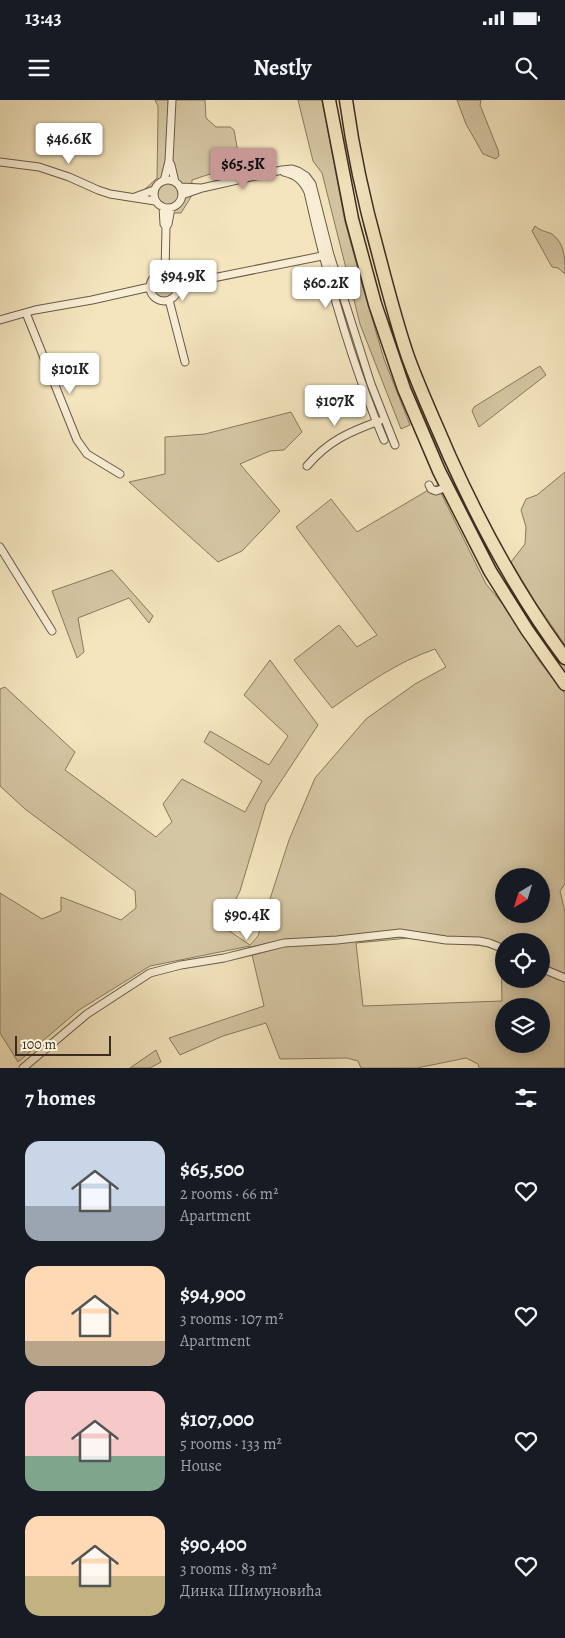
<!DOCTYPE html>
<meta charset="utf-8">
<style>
:root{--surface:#171b24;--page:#20242c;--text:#f1f3f6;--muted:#9ea1a6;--accent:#c59692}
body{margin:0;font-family:Alegreya,serif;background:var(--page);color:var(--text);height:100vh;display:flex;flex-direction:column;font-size:19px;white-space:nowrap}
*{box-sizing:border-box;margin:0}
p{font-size:16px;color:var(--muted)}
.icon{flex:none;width:28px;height:28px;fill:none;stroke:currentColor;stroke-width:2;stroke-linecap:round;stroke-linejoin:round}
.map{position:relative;height:968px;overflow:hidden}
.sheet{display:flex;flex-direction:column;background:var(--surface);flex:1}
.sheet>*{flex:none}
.needle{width:32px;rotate:218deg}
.buttons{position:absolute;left:495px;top:768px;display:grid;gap:10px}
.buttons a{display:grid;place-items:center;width:55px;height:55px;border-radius:50%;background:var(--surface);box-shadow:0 2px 12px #0003;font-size:25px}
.scale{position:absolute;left:15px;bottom:12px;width:96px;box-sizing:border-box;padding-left:5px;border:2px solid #3c2c1f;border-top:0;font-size:14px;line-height:18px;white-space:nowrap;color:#3c2c1f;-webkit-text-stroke:4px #f8eed5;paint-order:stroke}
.price{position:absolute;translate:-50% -42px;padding:0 11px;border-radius:5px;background:#fff;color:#222;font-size:16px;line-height:32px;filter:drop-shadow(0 1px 2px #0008)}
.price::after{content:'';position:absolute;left:50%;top:30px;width:15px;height:11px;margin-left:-8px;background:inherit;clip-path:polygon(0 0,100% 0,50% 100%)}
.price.current{background:var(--accent);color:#111}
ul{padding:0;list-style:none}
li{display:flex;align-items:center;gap:15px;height:125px;padding:0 25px}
li span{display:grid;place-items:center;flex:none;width:140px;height:100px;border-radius:15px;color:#555}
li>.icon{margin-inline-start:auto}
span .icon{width:60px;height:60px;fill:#fffc;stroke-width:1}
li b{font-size:21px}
h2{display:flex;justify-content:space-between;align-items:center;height:60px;padding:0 25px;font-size:21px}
.status{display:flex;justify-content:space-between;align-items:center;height:35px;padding:0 25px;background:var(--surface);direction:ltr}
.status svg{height:14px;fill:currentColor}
header{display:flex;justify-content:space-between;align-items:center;height:65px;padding:0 25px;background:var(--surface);font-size:22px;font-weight:700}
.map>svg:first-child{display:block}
.green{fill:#d5c6a3;stroke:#887961;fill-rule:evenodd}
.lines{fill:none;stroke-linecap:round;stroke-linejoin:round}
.street-casing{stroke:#6a5a47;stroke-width:9}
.highway-casing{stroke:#3c2c1f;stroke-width:15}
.street{stroke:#f8eed5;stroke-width:7}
.highway{stroke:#f4e5be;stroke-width:12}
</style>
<div class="status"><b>13:43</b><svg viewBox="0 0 49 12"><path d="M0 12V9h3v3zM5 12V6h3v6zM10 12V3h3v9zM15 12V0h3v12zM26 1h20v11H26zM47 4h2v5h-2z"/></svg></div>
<header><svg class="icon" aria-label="menu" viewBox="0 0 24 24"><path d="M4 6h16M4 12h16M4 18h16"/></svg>Nestly<svg class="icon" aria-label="search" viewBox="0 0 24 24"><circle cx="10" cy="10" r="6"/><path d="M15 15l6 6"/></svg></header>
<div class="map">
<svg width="565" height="968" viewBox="0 0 565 968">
<rect width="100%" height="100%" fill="#f4e5be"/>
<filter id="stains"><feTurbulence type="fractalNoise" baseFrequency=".004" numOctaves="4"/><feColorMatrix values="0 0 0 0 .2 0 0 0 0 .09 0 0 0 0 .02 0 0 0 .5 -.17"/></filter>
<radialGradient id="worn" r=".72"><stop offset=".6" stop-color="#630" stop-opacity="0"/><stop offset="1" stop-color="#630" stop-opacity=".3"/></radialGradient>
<path class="green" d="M 155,0 L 205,0 L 206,18 L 216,27 L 230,27 L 234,30 L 240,64 L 192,80 L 191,97 L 181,113 L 163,113 L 142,92 L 157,78 L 158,16 L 158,6 Z
M 298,0 L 322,0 L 345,122 L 362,184 L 384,259 L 410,325 L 401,329 L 360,224 L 322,73 L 313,61 Z
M 457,0 L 481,0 L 480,5 L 498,50 L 499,56 L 496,59 L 483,54 L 466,24 Z
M 345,32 L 367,131 L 473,416 L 506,481 L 565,566 L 565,573 L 536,532 L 504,483 L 470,418 L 421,311 L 393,230 L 365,131 Z
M 535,126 C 542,132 546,131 552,134 C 565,144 565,158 565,174 L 558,168 L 552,167 L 532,131 Z
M152 187a12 12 0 1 1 24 0a12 12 0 1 1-24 0Z
M 540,266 L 546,275 L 479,327 L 472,311 L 474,307 Z
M 291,312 L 302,332 L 284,350 L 270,351 L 240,364 L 280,411 L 242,451 L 218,462 L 129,382 L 165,374 L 165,337 L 205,334 Z
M 565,372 L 565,545 L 536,503 L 511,462 L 525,444 L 526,427 L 521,410 L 526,399 L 537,395 Z
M 437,385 L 486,484 L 506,508 L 539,561 L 565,594 L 565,784 L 560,791 L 565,812 L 565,968 L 479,968 L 478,964 L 466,958 L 417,968 L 361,968 L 358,961 L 347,958 L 280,959 L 266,923 L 223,936 L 180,955 L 169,938 L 264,906 L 250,846 L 150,866 L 79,910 L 18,962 L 0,933 L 0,793 L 42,819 L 61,811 L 61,797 L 121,820 L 136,808 L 135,791 L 25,709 L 0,686 L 0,589 L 5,587 L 75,652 L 65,670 L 156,737 L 172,722 L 163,704 L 182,679 L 245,712 L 262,681 L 204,642 L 210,631 L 269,665 L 288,636 L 244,595 L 270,560 L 318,625 L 266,704 L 240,791 L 222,826 L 250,845 L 258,836 L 289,740 L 315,678 L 366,619 L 415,584 L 446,567 L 435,549 C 397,562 365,585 332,608 L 294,560 L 339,525 L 357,547 L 377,535 L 296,427 L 331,399 L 357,432 ZM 504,776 L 541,776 L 541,814 L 504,814 ZM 409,838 L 485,846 L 501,851 L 502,901 L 363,906 L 356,843 ZM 504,841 L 541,841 L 541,879 L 504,879 ZM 504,906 L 541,906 L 541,944 L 504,944 Z
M 112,470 L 153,516 L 149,523 L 129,498 L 78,518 L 84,552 L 77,558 L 52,491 Z
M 156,950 L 161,962 L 150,968 L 130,968 Z"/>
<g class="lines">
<defs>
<path id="street" d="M 169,61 L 171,65 L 175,82
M 0,62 L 39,67 L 69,77 L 98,90 L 110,94 L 155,101
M 284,72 C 297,75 303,81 308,92 C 327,177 350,260 384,340
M154 94a14 14 0 1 1 28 0a14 14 0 1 1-28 0Z
M 164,81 L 169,61 L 172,0
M 180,87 L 202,88
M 182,95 L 202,88 L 282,70 L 292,69 L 298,71 L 306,76 L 312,84 L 330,155 L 371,284 L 395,345
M 135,97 L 154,90
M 163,107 L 164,124 L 166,127 L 165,173
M 166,127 L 168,124 L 171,108
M150 187a14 14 0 1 1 28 0a14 14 0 1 1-28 0Z
M 178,185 L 327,155
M 169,200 L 185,262
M 26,213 L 77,340 L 87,354 L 120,374
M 0,220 L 35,210 L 92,200 L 150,187
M 307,366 C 328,341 349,332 379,321
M 429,385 L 431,389 L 436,391 L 447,387
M 0,447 L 52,531
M 541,868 L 565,878
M 23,968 L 87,914 L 150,873 L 181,865 L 224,858 L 284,843 L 337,840 L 400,833 L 446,840 L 479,841 L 489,843 L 504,849"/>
<path id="highway" d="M 329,0 L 352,119 L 375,204 L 404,289 L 439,371 L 490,471 L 527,530 L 565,584
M 346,0 C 353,51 364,102 378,152 C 387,187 396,222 408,257 C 420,290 435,322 449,355 C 481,426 518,495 565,558"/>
</defs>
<use href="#street" class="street-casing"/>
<use href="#highway" class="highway-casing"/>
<use href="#street" class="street"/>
<use href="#highway" class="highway"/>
</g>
<rect width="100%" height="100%" filter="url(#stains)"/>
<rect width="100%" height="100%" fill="url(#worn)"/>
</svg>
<div class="buttons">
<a><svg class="needle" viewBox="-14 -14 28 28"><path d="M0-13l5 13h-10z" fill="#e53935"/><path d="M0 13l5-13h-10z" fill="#9ea1a6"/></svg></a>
<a><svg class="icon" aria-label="locate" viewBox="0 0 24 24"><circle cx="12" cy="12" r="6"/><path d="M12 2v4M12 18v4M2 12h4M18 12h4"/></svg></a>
<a><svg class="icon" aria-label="layers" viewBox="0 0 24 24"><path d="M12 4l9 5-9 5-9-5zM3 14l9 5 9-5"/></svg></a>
</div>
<div class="scale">100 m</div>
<b class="price" style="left:69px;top:65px">$46.6K</b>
<b class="price current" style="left:243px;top:90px">$65.5K</b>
<b class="price" style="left:183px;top:202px">$94.9K</b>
<b class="price" style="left:326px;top:209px">$60.2K</b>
<b class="price" style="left:70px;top:295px">$101K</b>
<b class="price" style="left:335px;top:327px">$107K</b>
<b class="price" style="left:247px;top:841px">$90.4K</b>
</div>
<section class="sheet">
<h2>7 homes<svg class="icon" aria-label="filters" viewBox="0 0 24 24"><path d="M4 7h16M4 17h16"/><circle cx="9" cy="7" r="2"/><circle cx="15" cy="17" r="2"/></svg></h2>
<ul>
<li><span style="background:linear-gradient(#c9d6e8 65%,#9aa5b1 0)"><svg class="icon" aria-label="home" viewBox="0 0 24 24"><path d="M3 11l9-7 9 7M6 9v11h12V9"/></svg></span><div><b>$65,500</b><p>2 rooms · 66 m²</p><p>Apartment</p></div><svg class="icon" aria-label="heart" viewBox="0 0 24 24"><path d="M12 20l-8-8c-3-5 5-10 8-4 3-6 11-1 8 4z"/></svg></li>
<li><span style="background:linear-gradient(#ffd9b3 75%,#b9a48a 0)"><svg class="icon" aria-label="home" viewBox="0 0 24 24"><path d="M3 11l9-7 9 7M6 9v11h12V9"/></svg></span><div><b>$94,900</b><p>3 rooms · 107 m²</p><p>Apartment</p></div><svg class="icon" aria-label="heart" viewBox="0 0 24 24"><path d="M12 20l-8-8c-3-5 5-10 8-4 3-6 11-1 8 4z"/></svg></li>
<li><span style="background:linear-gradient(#f6c9c9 65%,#7fa58c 0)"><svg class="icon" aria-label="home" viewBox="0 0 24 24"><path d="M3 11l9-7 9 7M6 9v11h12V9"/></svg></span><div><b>$107,000</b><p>5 rooms · 133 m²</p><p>House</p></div><svg class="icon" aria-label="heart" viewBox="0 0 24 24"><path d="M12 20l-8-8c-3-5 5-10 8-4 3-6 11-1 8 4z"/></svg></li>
<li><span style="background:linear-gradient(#ffd9b3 60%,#c2b280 0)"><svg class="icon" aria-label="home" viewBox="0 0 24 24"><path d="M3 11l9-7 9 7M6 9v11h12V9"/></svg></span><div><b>$90,400</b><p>3 rooms · 83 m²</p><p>Динка Шимуновића</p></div><svg class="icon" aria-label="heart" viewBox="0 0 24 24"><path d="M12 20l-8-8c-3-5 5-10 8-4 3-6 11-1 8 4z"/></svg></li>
</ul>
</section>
